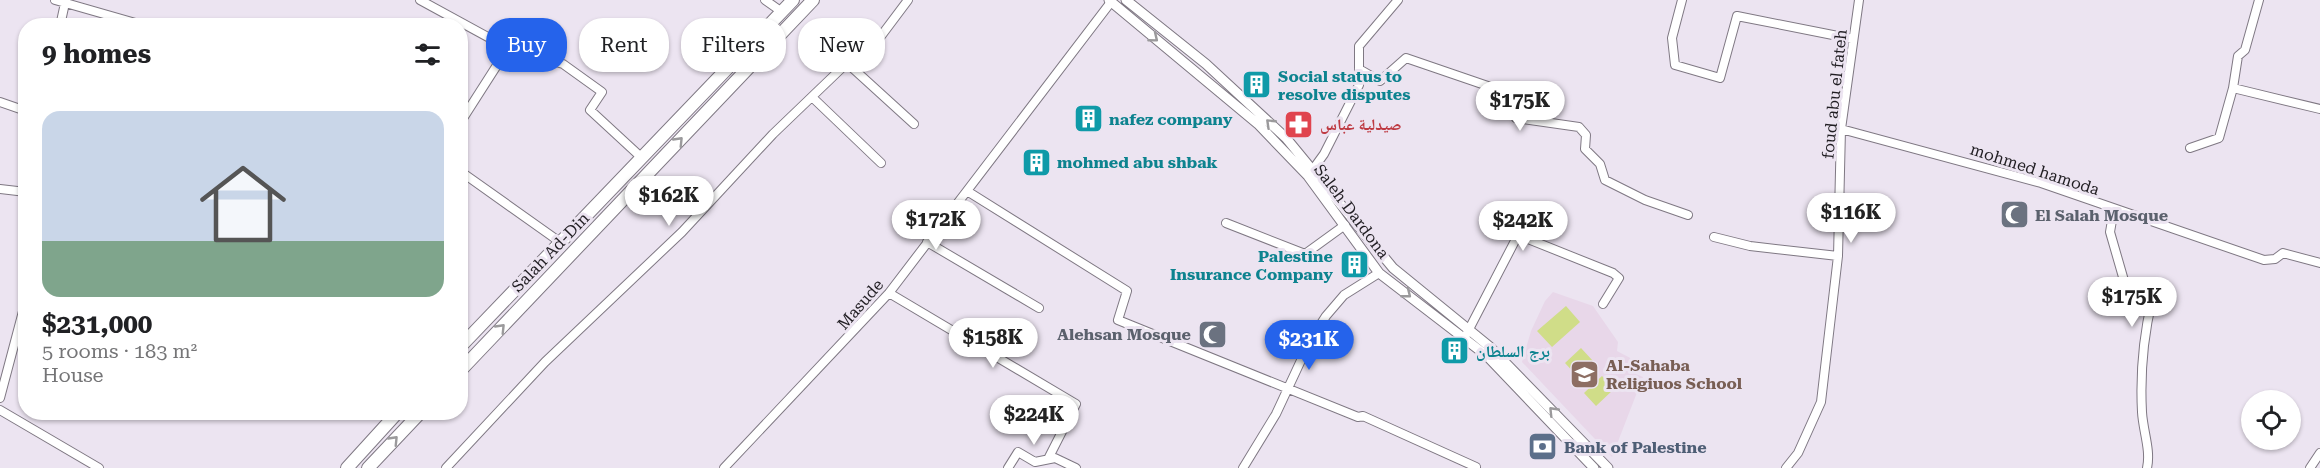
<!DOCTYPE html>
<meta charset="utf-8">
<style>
:root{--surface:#fff;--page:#f6f6f6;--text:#202124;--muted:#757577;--accent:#2563eb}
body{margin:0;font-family:"Roboto Serif","Noto Naskh Arabic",serif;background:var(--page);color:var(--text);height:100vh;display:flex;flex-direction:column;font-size:22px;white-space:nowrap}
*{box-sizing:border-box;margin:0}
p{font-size:20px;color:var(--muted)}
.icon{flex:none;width:33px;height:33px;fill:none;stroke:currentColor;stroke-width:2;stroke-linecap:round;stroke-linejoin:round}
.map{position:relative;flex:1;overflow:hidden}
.drawer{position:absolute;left:18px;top:18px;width:450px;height:402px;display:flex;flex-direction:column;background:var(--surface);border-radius:24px;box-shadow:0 2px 4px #0004}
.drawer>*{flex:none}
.top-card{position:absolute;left:486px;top:18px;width:570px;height:54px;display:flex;gap:12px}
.tools{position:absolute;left:2241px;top:390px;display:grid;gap:12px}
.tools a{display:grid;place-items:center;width:60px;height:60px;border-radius:50%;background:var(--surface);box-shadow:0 2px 4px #0004;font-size:30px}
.price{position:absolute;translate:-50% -51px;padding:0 14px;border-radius:21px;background:#fff;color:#222;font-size:20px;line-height:39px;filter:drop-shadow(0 2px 3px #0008)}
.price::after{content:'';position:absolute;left:50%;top:36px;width:18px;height:14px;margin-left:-9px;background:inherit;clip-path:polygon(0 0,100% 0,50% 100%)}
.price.active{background:var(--accent);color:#fff}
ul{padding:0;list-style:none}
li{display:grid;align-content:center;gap:12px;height:318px;padding:0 24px}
li span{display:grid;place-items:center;height:186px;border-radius:18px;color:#555}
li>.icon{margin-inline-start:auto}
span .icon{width:108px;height:108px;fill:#fffc;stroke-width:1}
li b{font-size:26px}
h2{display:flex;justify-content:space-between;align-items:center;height:72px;padding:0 24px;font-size:26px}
.chip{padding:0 21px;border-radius:24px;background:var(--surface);box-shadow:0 2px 4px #0004;font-size:21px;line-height:54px}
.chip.active{background:var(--accent);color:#fff}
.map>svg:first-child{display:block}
.education{fill:#e8d7e9}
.green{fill:#d0dd88}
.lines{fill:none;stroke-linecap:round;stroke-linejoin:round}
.minor-casing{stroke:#7f7883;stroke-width:10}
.tertiary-casing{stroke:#7f7883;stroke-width:11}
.trunk-casing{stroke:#7f7883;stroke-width:14}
.minor{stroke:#fff;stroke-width:8}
.tertiary{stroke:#fff;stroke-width:9}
.trunk{stroke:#fff;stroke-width:12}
.oneway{stroke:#9b9a9c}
.labels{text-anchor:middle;stroke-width:6;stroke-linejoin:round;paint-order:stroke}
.culture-label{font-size:16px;font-weight:bold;fill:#0d838f;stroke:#ece4f1;text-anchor:start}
.street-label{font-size:16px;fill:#211e23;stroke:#ece4f1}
.health-label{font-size:16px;font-weight:bold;fill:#be3a42;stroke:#ece4f1;text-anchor:start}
.worship-label{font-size:16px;font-weight:bold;fill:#5b616d;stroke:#ece4f1;text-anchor:start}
.education-label{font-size:16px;font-weight:bold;fill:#785e54;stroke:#ece4f1;text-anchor:start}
.service-label{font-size:16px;font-weight:bold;fill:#4e5e75;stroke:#ece4f1;text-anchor:start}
</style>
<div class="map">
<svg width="2320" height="468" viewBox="0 0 2320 468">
<rect width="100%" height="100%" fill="#ece4f1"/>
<path class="education" d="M 1553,292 L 1593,306 L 1618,342 L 1617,351 L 1634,360 L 1631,372 L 1643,377 L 1612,457 L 1522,362 L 1531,331 L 1545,301 Z"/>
<path class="green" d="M 1566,306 L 1580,322 L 1552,347 L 1537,331 Z
M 1581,348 L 1593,361 L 1577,376 L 1565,363 Z
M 1602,376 L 1614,389 L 1596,406 L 1584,393 Z"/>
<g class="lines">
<defs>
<path id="minor" d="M 55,0 L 146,26
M 420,0 L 508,48 L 563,64 L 602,92 L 590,110 L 642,158
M 765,0 L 782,12
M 1682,0 L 1672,38 L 1675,65 L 1720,78 L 1737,16 L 1853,39
M 60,26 L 65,3
M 847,63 L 914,124
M 1359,69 L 1380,81 L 1406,58 L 1517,96 L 1516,118 L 1579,127 L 1586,135 L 1585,149 L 1600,164 L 1605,180 L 1645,200 L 1688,215
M 2233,88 L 2320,109
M 812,97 L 881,163
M 0,102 L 26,111
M 460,123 L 508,48
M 1841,129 L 2041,183 L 2264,260 L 2275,259 L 2283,253 L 2320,263
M 2190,148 L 2219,138 L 2233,88 L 2238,56 L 2245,50 L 2259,0
M 460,171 L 560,242
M 1311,172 L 1324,154 L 1359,85 L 1359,46 L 1398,0
M 0,189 L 26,192
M 967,191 L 1127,291 L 1118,320 L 1358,417 L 1363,416 L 1476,467
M 2114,209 L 2110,232 L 2125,284 L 2133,294 L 2148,296 L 2152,300 C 2143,338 2140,374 2142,412 C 2143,431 2151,450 2147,468
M 1226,223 L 1305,254 L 1345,225
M 1714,237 L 1750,246 L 1838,256
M 927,242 L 1039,308
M 889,293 L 1076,404 L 1048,459
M 1465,337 L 1518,235 L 1613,273 L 1619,278 L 1603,304
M 0,398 L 26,300
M 0,410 L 99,468
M 446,468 L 545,362 L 682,232 L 773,134 L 847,63 L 881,36 L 908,0
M 724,468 L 889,293 L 1111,2
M 1008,468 L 1018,452 L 1035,462 L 1055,458 L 1076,468
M 1243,468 L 1276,414 L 1310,341 L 1326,316 L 1344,295 L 1379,273
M 1786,468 L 1798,453 L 1821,402 L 1838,256 L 1841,129 L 1859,0
M 2310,468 L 2320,453"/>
<path id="tertiary" d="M 1109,0 L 1258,124 L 1308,176 L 1379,273 L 1487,356 L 1594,468
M 1126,0 L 1206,64 L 1286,138 L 1393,268 L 1490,347 L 1608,468"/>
<path id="trunk" d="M 460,347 L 793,0
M 460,371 L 813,0
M 347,468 L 398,412
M 368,468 L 421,412"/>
</defs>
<use href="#minor" class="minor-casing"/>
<use href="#tertiary" class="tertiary-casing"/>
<use href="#trunk" class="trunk-casing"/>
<use href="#minor" class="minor"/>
<use href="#tertiary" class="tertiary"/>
<use href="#trunk" class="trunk"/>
</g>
<defs><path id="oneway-chevron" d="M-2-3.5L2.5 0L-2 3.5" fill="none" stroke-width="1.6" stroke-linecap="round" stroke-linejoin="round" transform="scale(1.5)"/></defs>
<g class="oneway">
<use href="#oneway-chevron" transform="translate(1154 38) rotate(39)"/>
<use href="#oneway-chevron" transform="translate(1270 123) rotate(-136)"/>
<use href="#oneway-chevron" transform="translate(679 141) rotate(-46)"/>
<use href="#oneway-chevron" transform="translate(1407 294) rotate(38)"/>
<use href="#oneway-chevron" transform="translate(501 328) rotate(-46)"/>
<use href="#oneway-chevron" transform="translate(1553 411) rotate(-134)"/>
<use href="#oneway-chevron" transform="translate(394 440) rotate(-46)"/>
</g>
<defs>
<symbol id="building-square" viewBox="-11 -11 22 22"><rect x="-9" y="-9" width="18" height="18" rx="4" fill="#0f9aa8" stroke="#ece4f1"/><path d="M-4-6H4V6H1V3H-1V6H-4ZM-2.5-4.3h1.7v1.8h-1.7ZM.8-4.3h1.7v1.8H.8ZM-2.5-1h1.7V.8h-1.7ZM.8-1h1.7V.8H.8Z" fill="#fff"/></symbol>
<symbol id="pharmacy-square" viewBox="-11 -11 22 22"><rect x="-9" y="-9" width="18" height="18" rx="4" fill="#e0444e" stroke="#ece4f1"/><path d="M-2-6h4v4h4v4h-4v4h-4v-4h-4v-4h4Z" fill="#fff"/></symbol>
<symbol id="mosque-square" viewBox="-11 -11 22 22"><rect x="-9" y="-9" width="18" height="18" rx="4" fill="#6b7280" stroke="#ece4f1"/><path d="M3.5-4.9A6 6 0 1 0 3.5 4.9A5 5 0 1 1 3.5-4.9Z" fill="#fff"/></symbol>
<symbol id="school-square" viewBox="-11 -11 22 22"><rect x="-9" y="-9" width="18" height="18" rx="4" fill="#8d6e63" stroke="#ece4f1"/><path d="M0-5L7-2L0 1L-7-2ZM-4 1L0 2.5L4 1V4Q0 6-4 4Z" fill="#fff"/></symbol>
<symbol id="bank-square" viewBox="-11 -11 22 22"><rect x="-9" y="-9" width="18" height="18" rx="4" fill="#5c6f8a" stroke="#ece4f1"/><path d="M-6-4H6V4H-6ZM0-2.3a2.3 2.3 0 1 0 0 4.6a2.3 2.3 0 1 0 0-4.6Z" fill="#fff"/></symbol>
</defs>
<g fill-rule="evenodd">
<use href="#building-square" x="1240" y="68" width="33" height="33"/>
<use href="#building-square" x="1072" y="102" width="33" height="33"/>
<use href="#pharmacy-square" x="1282" y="108" width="33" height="33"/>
<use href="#building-square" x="1020" y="146" width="33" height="33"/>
<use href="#mosque-square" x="1998" y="198" width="33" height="33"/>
<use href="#building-square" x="1338" y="248" width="33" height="33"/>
<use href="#mosque-square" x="1196" y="318" width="33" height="33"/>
<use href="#building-square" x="1438" y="334" width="33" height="33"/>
<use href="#school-square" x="1568" y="358" width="33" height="33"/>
<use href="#bank-square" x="1526" y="430" width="33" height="33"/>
</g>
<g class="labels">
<g class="culture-label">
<text x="1278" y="82">Social status to<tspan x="1278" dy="18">resolve disputes</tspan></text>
<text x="1109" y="125">nafez company</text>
<text x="1057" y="168">mohmed abu shbak</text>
<text x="1333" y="262" text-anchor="end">Palestine<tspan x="1333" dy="18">Insurance Company</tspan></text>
<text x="1476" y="357">برج السلطان</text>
</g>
<g class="street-label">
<text transform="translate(1834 94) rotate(-84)" y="6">foud abu el fateh</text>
<text transform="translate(2035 169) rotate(18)" y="6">mohmed hamoda</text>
<text transform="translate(1352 211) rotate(53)" y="6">Saleh Dardona</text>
<text transform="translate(550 252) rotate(-46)" y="6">Salah Ad-Din</text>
<text transform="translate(860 304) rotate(-49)" y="6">Masude</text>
</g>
<g class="health-label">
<text x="1320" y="130">صيدلية عباس</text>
</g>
<g class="worship-label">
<text x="2035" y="221">El Salah Mosque</text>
<text x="1191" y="340" text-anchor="end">Alehsan Mosque</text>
</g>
<g class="education-label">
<text x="1606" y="371">Al-Sahaba<tspan x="1606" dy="18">Religiuos School</tspan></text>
</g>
<g class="service-label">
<text x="1564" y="453">Bank of Palestine</text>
</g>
</g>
</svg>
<div class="tools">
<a><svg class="icon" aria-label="locate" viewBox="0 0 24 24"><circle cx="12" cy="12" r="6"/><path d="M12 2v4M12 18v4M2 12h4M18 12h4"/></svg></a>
</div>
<b class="price" style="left:1520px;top:132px">$175K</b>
<b class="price" style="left:669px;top:227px">$162K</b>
<b class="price" style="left:1851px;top:244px">$116K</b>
<b class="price" style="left:936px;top:251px">$172K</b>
<b class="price" style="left:1523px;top:252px">$242K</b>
<b class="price" style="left:2132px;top:328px">$175K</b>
<b class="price" style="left:993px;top:369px">$158K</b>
<b class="price active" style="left:1309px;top:371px">$231K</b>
<b class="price" style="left:1034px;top:446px">$224K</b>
<div class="top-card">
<a class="chip active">Buy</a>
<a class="chip">Rent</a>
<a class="chip">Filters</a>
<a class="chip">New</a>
</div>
<section class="drawer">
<h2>9 homes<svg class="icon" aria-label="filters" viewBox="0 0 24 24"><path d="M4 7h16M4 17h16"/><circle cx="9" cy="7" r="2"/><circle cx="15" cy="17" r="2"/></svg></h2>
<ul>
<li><span style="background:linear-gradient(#c9d6e8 70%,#7fa58c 0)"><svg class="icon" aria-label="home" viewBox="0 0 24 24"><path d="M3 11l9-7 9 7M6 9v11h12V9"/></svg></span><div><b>$231,000</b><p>5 rooms · 183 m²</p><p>House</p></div></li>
</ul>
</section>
</div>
